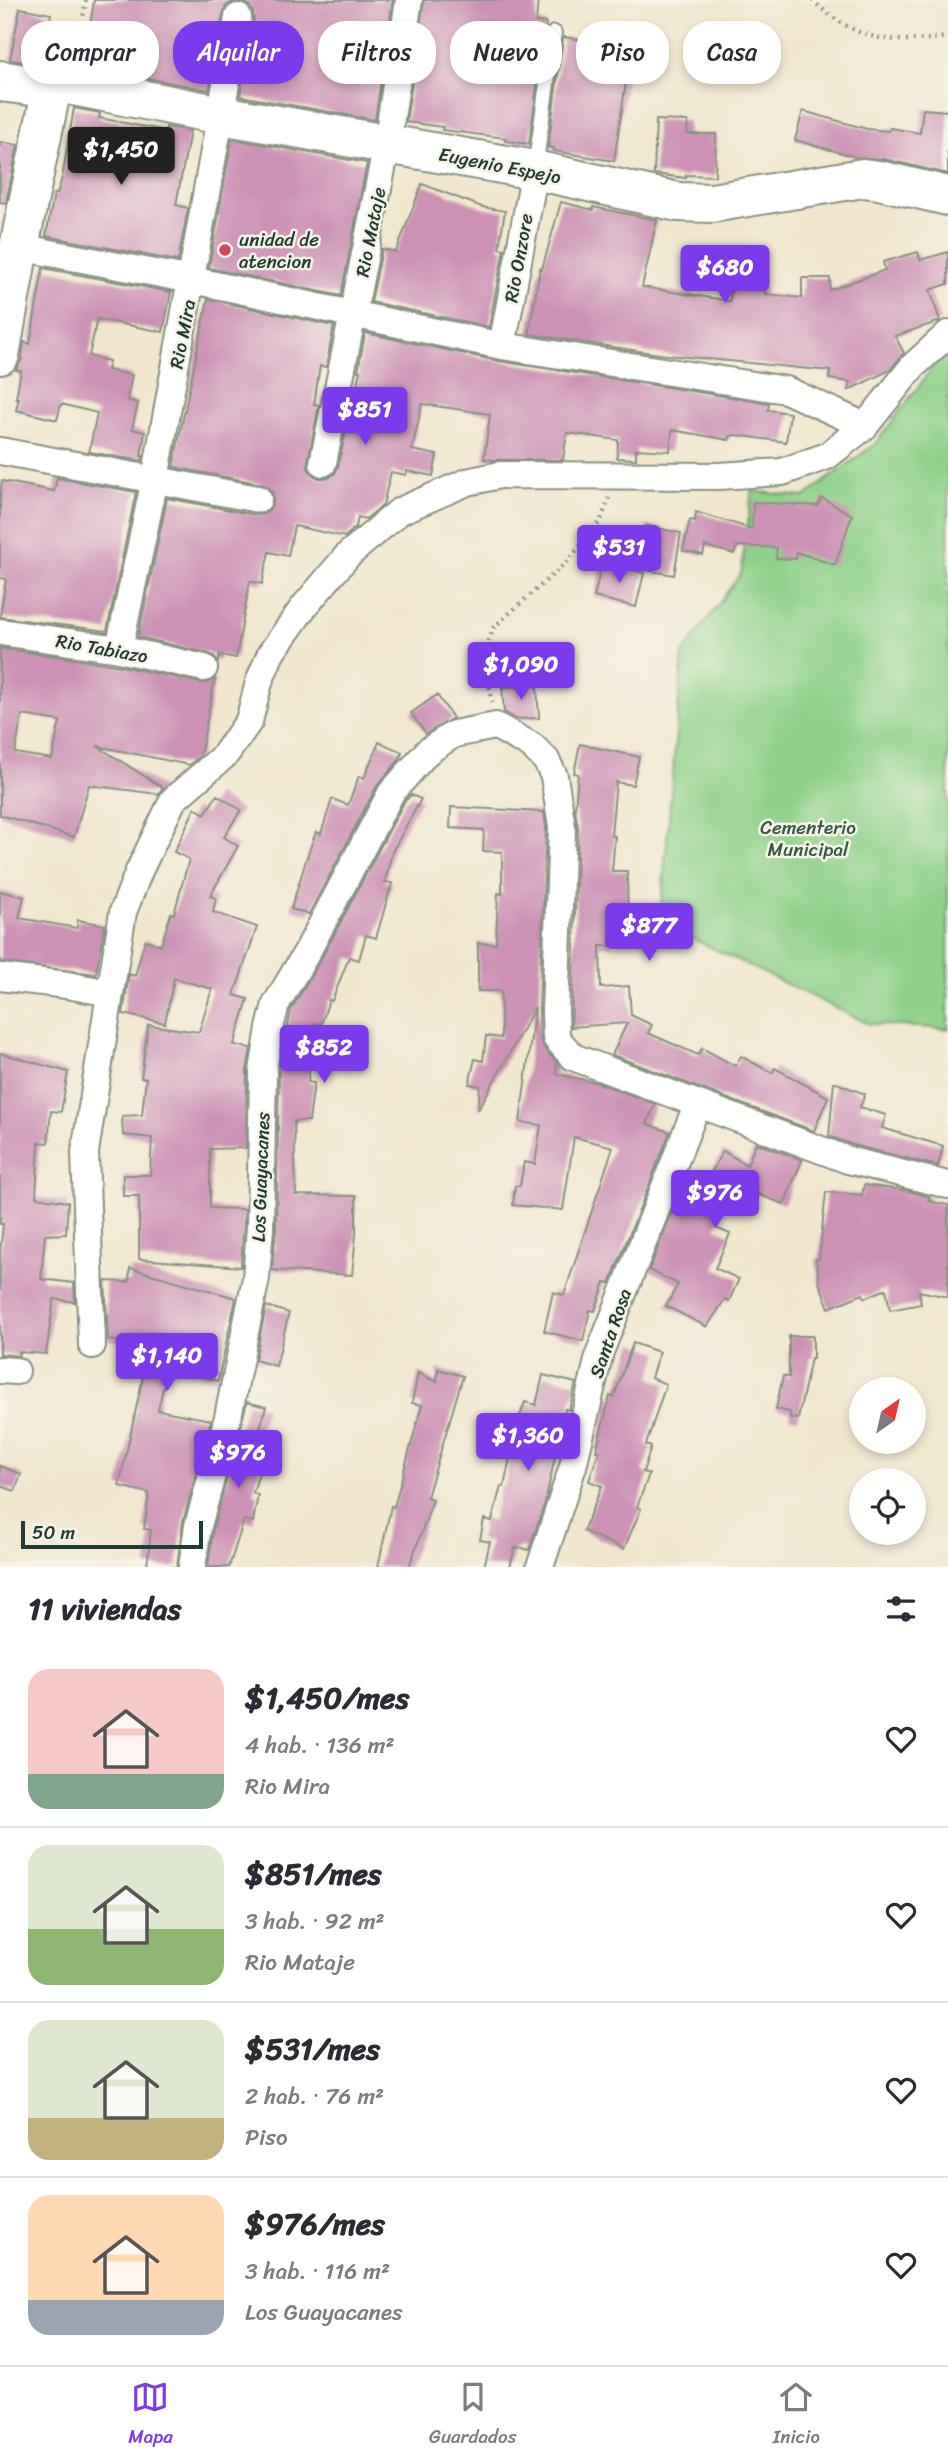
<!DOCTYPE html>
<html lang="es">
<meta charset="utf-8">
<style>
:root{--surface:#fff;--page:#f7f7f7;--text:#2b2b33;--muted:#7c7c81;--line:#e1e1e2;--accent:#7c3aed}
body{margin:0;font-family:Sriracha,sans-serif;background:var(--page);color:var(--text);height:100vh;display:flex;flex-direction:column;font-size:26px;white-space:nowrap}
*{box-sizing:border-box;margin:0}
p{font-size:23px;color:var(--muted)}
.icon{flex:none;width:38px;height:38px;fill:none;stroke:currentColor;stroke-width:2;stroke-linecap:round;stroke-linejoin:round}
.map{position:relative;height:1567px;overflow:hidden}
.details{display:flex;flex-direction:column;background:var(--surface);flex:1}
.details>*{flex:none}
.guide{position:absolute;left:21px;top:21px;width:906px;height:63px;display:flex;gap:14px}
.needle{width:46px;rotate:34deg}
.controls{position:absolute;left:849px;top:1377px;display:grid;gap:14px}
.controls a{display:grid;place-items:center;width:77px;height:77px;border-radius:50%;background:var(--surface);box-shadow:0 4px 10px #0003;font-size:35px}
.scale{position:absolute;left:21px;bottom:18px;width:182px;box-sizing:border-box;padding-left:7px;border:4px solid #1f3d34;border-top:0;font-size:19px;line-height:24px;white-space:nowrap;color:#1f3d34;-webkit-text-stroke:5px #f7f3e8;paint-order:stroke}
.price{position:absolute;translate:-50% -60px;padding:0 16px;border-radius:7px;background:var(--accent);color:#fff;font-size:23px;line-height:46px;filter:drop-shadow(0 2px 4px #0008)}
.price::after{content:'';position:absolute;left:50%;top:42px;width:21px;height:16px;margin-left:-10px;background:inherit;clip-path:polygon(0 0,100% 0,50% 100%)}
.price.selected{background:#222;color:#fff}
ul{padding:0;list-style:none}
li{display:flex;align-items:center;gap:21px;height:175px;padding:0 28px}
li+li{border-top:2px solid var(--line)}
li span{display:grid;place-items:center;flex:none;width:196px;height:140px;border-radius:21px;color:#555}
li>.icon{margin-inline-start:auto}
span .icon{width:84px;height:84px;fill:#fffc;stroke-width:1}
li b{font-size:30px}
h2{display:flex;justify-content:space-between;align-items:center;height:84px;padding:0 28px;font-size:30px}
.tag{padding:0 24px;border-radius:28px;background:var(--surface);box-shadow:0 4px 10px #0003;font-size:24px;line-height:63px}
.tag.selected{background:var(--accent);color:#fff}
.tab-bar{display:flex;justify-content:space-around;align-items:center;height:98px;border-top:2px solid var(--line);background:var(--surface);font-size:19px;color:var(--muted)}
.tab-bar a{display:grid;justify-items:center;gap:4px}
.tab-bar .selected{color:var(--accent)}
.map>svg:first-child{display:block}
.green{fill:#8fd18a;stroke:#57875f;stroke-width:2}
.building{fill:#cc91b5;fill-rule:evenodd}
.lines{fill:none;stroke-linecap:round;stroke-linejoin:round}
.lane-casing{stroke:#889282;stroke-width:18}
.street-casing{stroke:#889282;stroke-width:30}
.secondary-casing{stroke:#889282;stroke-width:42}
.path{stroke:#889282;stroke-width:4.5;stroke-dasharray:2 5;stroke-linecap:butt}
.lane{stroke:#fff;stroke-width:14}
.street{stroke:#fff;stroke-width:26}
.secondary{stroke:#fff;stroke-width:38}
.poi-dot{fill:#d1495b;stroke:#f7f3e8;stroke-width:2.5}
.labels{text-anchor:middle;stroke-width:5;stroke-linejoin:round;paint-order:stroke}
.street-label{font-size:19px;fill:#1f3d34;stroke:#f7f3e8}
.poi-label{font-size:19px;fill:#1f3d34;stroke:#f7f3e8;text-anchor:start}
.park-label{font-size:19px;fill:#355b45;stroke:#f7f3e8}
</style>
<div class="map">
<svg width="948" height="1567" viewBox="0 0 948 1567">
<rect width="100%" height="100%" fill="#f7f3e8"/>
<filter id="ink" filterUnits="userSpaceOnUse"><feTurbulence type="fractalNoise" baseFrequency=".0143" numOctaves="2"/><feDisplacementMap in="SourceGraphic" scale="14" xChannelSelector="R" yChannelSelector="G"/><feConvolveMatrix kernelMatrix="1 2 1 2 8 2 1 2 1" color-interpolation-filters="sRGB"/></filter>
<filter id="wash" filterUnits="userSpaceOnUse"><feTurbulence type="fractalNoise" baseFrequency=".00686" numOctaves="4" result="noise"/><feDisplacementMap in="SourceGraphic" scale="28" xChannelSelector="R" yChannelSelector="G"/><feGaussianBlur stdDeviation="1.57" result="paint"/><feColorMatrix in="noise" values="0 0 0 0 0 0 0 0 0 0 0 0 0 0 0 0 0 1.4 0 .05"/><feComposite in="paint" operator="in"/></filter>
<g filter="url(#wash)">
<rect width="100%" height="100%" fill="#f1e7cf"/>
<path class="green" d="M 948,356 L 948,1029 L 869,1024 L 660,923 L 683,653 L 741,573 L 752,491 L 804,497 L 876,443 L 939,359 Z"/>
<g id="blocks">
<path class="building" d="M 94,0 L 393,0 L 375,120 L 240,96 L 254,19 L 253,11 L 249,5 L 240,1 L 233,2 L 226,6 L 223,14 L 209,90 L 57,61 L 47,61 L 41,64 L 10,60 L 20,8 L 51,14 L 48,31 L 88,40 Z
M 424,0 L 538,0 L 536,22 L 546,23 L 529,144 L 505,141 L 506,138 L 442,130 L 443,127 L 406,122 Z
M 606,33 L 633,36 L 614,161 L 554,151 L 554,148 L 548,147 L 563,37 L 605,43 Z
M 74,108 L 100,113 L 99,118 L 166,131 L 166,127 L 190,131 L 176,205 L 188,208 L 178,261 L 46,236 L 54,194 L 57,194 L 62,178 Z
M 923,109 L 948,111 L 948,174 L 884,159 L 856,157 L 795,140 L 803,111 L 867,129 L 889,131 L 890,128 L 920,133 Z
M 656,120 L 688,121 L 687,134 L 716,134 L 715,176 L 686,175 L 686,178 L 654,174 Z
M 232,139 L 367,163 L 341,296 L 209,268 Z
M 0,142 L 18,145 L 6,203 L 0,202 Z
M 422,184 L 482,207 L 505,211 L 499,248 L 504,249 L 489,327 L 371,302 L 382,249 L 396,252 Z
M 561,202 L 593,210 L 593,207 L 657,220 L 642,287 L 730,301 L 731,288 L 765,288 L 765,294 L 802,298 L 802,278 L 830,278 L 830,290 L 885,270 L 883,262 L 918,252 L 920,260 L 948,252 L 948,284 L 930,290 L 940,321 L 895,336 L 904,353 L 890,370 L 849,390 L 850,382 L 829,379 L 830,371 L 658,354 L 529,334 L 540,268 L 542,269 Z
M 43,268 L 171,292 L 163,332 L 97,319 L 89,356 L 109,361 L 107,370 L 132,375 L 127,400 L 138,403 L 132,429 L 145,432 L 141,456 L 143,456 L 142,461 L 89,452 L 97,413 L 61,404 L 57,420 L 16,410 L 19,398 L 16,398 L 21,371 L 16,370 L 22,359 L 24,342 L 30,344 Z
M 208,299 L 334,326 L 326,367 L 320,366 L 314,404 L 319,405 L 308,460 L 308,469 L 313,475 L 319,478 L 329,478 L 335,473 L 338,466 L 360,371 L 358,371 L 365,333 L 499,361 L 769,403 L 768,410 L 790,413 L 786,442 L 735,435 L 730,436 L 729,440 L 672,430 L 670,451 L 636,449 L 636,459 L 617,458 L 618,440 L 567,433 L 563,460 L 494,460 L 484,459 L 490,414 L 422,404 L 412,450 L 437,455 L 433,476 L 407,471 L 406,475 L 391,472 L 383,505 L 366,519 L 358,517 L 356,527 L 345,537 L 294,526 L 288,556 L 269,552 L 262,584 L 250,581 L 236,658 L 220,655 L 218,662 L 214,656 L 207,653 L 138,637 L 167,498 L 256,515 L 264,514 L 269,510 L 273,503 L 273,493 L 269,488 L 262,484 L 173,467 Z
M 57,478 L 136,492 L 107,631 L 0,617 L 6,579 L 0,578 L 0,493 L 2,481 L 54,491 Z
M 822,498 L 852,515 L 835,565 L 796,552 L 796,559 L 776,558 L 777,548 L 737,546 L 734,554 L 705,546 L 703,555 L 683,551 L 690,520 L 695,521 L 696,512 L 752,529 L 753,502 L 818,506 Z
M 647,526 L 681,533 L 674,575 L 640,569 Z
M 602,563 L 644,573 L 636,607 L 594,597 Z
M 0,648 L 116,665 L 201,683 L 208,683 L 215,679 L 200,756 L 189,765 L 97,746 L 163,788 L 158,794 L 89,785 L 74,837 L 0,815 ZM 22,715 L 60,721 L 52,759 L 15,753 Z
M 537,686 L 539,718 L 516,719 L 504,712 L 502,687 Z
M 437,695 L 453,718 L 426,734 L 411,713 Z
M 379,742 L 402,752 L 399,760 L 377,786 L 309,914 L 291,909 L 308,854 L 316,832 L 321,834 L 332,799 L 348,805 L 359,776 L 364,778 Z
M 580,744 L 639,757 L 633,785 L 616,782 L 611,835 L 615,836 L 612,871 L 627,871 L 628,926 L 612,926 L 612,946 L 600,946 L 601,988 L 629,986 L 631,1015 L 652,1025 L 648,1033 L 698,1055 L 702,1048 L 735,1066 L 741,1056 L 772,1073 L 775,1068 L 828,1097 L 814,1131 L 612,1055 L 627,1023 L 571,1027 L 578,828 L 575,809 L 578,774 L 574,773 Z
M 217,795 L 241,810 L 224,837 L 238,846 L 210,896 L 216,898 L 213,912 L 257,927 L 234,995 L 248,999 L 234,1045 L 251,1048 L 247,1071 L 246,1148 L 210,1149 L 210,1208 L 245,1209 L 241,1267 L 139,1259 L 139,1196 L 123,1196 L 123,1175 L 150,1175 L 152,1138 L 123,1135 L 122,1116 L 142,1115 L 146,1078 L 141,1078 L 148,1025 L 199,1032 L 212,989 L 174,978 L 165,1023 L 123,1014 L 129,974 L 135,976 L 145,940 L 161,945 L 171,913 L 174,914 L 189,859 L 174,852 L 195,808 L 205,814 Z
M 411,795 L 421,799 L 392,852 L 385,882 L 392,883 L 376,938 L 366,935 L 359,960 L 349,957 L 332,1001 L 329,1000 L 321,1025 L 314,1023 L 308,1082 L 314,1083 L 309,1121 L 294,1121 L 296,1195 L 356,1196 L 356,1234 L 352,1275 L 272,1270 L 276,1228 L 279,1072 L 291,1010 L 321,959 L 404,802 Z
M 451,807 L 544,812 L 546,828 L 539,1010 L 540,1039 L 544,1048 L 557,1063 L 556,1074 L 599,1083 L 655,1104 L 647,1124 L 670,1132 L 610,1283 L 605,1282 L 595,1311 L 590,1310 L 583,1341 L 544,1331 L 553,1292 L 564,1295 L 613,1147 L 574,1137 L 563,1210 L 513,1205 L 515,1186 L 520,1186 L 524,1162 L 535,1164 L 541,1125 L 520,1122 L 535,1007 L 478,1110 L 480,1086 L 469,1084 L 475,1059 L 483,1061 L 486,1036 L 501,1038 L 501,991 L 478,991 L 478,943 L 496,944 L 498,893 L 502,894 L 502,852 L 483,851 L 484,830 L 450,828 Z
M 0,891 L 24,897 L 19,918 L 77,928 L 78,920 L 105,925 L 96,974 L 0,962 Z
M 0,1053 L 68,1072 L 61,1112 L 51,1111 L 48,1143 L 39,1142 L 36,1197 L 68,1202 L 66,1234 L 45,1235 L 41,1279 L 74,1283 L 75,1302 L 54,1299 L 46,1354 L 19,1352 L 19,1356 L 0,1354 L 0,1254 L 3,1224 L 0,1224 Z
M 834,1082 L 865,1094 L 860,1107 L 886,1115 L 882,1128 L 943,1146 L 938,1166 L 853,1145 L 829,1136 Z
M 756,1143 L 802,1160 L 784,1204 L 735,1186 L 716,1228 L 730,1234 L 715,1268 L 739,1279 L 729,1301 L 725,1299 L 707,1327 L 666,1306 L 678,1284 L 649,1270 L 681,1190 L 697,1198 L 723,1151 L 747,1165 Z
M 864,1185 L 909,1191 L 930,1197 L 928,1201 L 948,1205 L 948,1297 L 919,1291 L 921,1304 L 890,1310 L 886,1289 L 865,1298 L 863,1294 L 829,1308 L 819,1282 L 816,1259 L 819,1259 L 826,1192 L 862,1195 Z
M 130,1268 L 236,1298 L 218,1381 L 168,1367 L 158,1410 L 211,1420 L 183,1522 L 177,1567 L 147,1567 L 151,1530 L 144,1529 L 149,1493 L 119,1486 L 150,1345 L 108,1340 L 105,1281 L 129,1282 Z
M 266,1306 L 289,1313 L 276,1366 L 255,1360 Z
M 789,1336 L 813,1336 L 813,1358 L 811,1358 L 798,1419 L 790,1418 L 790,1412 L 776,1409 L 783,1376 L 789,1377 Z
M 633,1343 L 659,1352 L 651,1378 L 666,1384 L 646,1445 L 651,1447 L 643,1472 L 649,1474 L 637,1507 L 641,1509 L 624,1549 L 583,1531 L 602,1486 L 589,1481 L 599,1451 L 596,1451 L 610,1396 L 614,1397 Z
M 438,1369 L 463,1376 L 427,1497 L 433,1500 L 409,1567 L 378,1567 L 391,1506 L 394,1507 L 422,1405 L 412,1403 L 418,1373 L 437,1382 Z
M 543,1375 L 576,1383 L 569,1410 L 565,1409 L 546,1499 L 529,1550 L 519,1547 L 518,1549 L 515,1548 L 510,1567 L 484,1567 L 490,1542 L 480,1540 L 484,1519 L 492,1521 L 501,1486 L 504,1487 L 516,1428 L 525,1402 L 536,1405 Z
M 247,1402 L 266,1407 L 257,1438 L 261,1439 L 252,1467 L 260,1469 L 253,1493 L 258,1495 L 253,1522 L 244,1520 L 229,1567 L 208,1567 L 213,1529 Z
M 0,1466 L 21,1474 L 15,1491 L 0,1486 Z"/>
</g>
</g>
<g filter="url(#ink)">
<use href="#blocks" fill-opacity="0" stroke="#889282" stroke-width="2"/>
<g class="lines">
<defs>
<path id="lane" d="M 0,94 L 48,100
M 535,169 L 554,33"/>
<path id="street" d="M 0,74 L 53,82
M 19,247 L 192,280 L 502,346 L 786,390 L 865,426
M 502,346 L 535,170
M 0,451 L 258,499
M 323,463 L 387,144 L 409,0
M 0,632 L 119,649 L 204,668
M 119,649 L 155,479 L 238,17
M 0,977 L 67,985 L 110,993
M 92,1345 L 85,1152 L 123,912 L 139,871 L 173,800 L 225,755 L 249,721 L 259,682 L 271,653 L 303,608 L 348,555 L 400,511 L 467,482 L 500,475 L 719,476 L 782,472 L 827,456 L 865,426 L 913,366 L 948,334
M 0,1370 L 16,1371
M 192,1567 L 198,1526 L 228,1417 L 256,1278 L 260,1228 L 263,1071 L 270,1028 L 276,1004 L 307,952 L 391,793 L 428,751 L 454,734 L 496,726 L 532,746 L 546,760 L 554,776 L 562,827 L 555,1011 L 556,1038 L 573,1057 L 848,1160 L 948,1185
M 540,1567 L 573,1466 L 600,1352 L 697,1105"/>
<path id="secondary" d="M 0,355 L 19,247 L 53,82 L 221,115 L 535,170 L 678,202 L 712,203 L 863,178 L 879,180 L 948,196"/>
</defs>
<use href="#lane" class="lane-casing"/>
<use href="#street" class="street-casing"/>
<use href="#secondary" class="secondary-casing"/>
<path class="path" d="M 812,0 C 858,42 888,44 948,37
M 76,57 L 86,0
M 492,703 L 484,654 L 494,627 L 566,563 L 601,520 L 609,498"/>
<use href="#lane" class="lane"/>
<use href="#street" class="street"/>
<use href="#secondary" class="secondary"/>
</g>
</g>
<circle class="poi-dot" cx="225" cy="250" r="7"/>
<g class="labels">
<g class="street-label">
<text transform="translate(500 165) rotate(11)" y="7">Eugenio Espejo</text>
<text transform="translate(370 232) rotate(-79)" y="7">Rio Mataje</text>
<text transform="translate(518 258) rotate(-80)" y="7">Rio Onzore</text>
<text transform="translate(182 334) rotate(-79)" y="7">Rio Mira</text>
<text transform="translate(102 648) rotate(10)" y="7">Rio Tabiazo</text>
<text transform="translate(260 1177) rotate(-88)" y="7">Los Guayacanes</text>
<text transform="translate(610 1333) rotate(-71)" y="7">Santa Rosa</text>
</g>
<g class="poi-label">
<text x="239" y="246">unidad de<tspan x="239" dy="22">atencion</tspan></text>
</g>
<g class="park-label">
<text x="808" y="834">Cementerio<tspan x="808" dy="22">Municipal</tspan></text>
</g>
</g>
</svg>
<div class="controls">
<a><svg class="needle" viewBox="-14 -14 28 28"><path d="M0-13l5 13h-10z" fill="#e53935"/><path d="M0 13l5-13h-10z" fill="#7c7c81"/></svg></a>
<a><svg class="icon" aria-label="locate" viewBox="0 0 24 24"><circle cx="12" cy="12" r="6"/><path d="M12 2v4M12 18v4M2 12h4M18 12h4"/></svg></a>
</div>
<div class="scale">50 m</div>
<b class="price selected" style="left:121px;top:187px">$1,450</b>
<b class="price" style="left:725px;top:305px">$680</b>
<b class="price" style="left:365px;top:447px">$851</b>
<b class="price" style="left:619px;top:585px">$531</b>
<b class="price" style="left:521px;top:702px">$1,090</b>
<b class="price" style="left:649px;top:963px">$877</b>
<b class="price" style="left:324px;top:1085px">$852</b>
<b class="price" style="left:715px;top:1230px">$976</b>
<b class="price" style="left:167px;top:1393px">$1,140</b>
<b class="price" style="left:528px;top:1473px">$1,360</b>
<b class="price" style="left:238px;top:1490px">$976</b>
<div class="guide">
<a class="tag">Comprar</a>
<a class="tag selected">Alquilar</a>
<a class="tag">Filtros</a>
<a class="tag">Nuevo</a>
<a class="tag">Piso</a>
<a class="tag">Casa</a>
</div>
</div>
<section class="details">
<h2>11 viviendas<svg class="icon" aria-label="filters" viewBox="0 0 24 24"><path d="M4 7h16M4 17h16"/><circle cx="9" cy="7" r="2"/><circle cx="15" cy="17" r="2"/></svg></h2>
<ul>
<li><span style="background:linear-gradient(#f6c9c9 75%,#7fa58c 0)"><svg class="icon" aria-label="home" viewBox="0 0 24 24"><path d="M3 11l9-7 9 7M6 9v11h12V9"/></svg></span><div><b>$1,450/mes</b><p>4 hab. · 136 m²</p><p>Rio Mira</p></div><svg class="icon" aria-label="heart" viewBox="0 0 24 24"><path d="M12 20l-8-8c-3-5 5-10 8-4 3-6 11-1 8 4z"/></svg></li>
<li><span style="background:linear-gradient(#dfe7d0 60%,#8fb573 0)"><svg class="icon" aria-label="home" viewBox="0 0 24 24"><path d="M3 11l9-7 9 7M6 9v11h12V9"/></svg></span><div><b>$851/mes</b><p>3 hab. · 92 m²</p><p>Rio Mataje</p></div><svg class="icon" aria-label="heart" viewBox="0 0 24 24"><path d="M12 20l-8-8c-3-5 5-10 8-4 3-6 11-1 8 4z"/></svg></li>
<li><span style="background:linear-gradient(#dfe7d0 70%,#c2b280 0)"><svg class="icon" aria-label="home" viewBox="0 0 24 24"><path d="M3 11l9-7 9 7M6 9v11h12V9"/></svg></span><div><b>$531/mes</b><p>2 hab. · 76 m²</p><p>Piso</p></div><svg class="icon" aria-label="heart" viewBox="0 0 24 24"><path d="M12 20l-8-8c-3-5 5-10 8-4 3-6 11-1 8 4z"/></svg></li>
<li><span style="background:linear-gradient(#ffd9b3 75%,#9aa5b1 0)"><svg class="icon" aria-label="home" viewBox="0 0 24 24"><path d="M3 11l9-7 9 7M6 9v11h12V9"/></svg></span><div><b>$976/mes</b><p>3 hab. · 116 m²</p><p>Los Guayacanes</p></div><svg class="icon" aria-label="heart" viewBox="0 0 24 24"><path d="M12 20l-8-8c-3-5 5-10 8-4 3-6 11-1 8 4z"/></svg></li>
</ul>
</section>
<nav class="tab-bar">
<a class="selected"><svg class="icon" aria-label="map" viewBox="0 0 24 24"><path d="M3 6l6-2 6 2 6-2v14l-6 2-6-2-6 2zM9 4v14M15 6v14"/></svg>Mapa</a>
<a><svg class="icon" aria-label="saved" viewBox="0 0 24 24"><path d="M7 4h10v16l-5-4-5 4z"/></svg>Guardados</a>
<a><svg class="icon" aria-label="home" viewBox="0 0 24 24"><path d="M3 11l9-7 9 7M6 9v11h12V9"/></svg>Inicio</a>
</nav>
